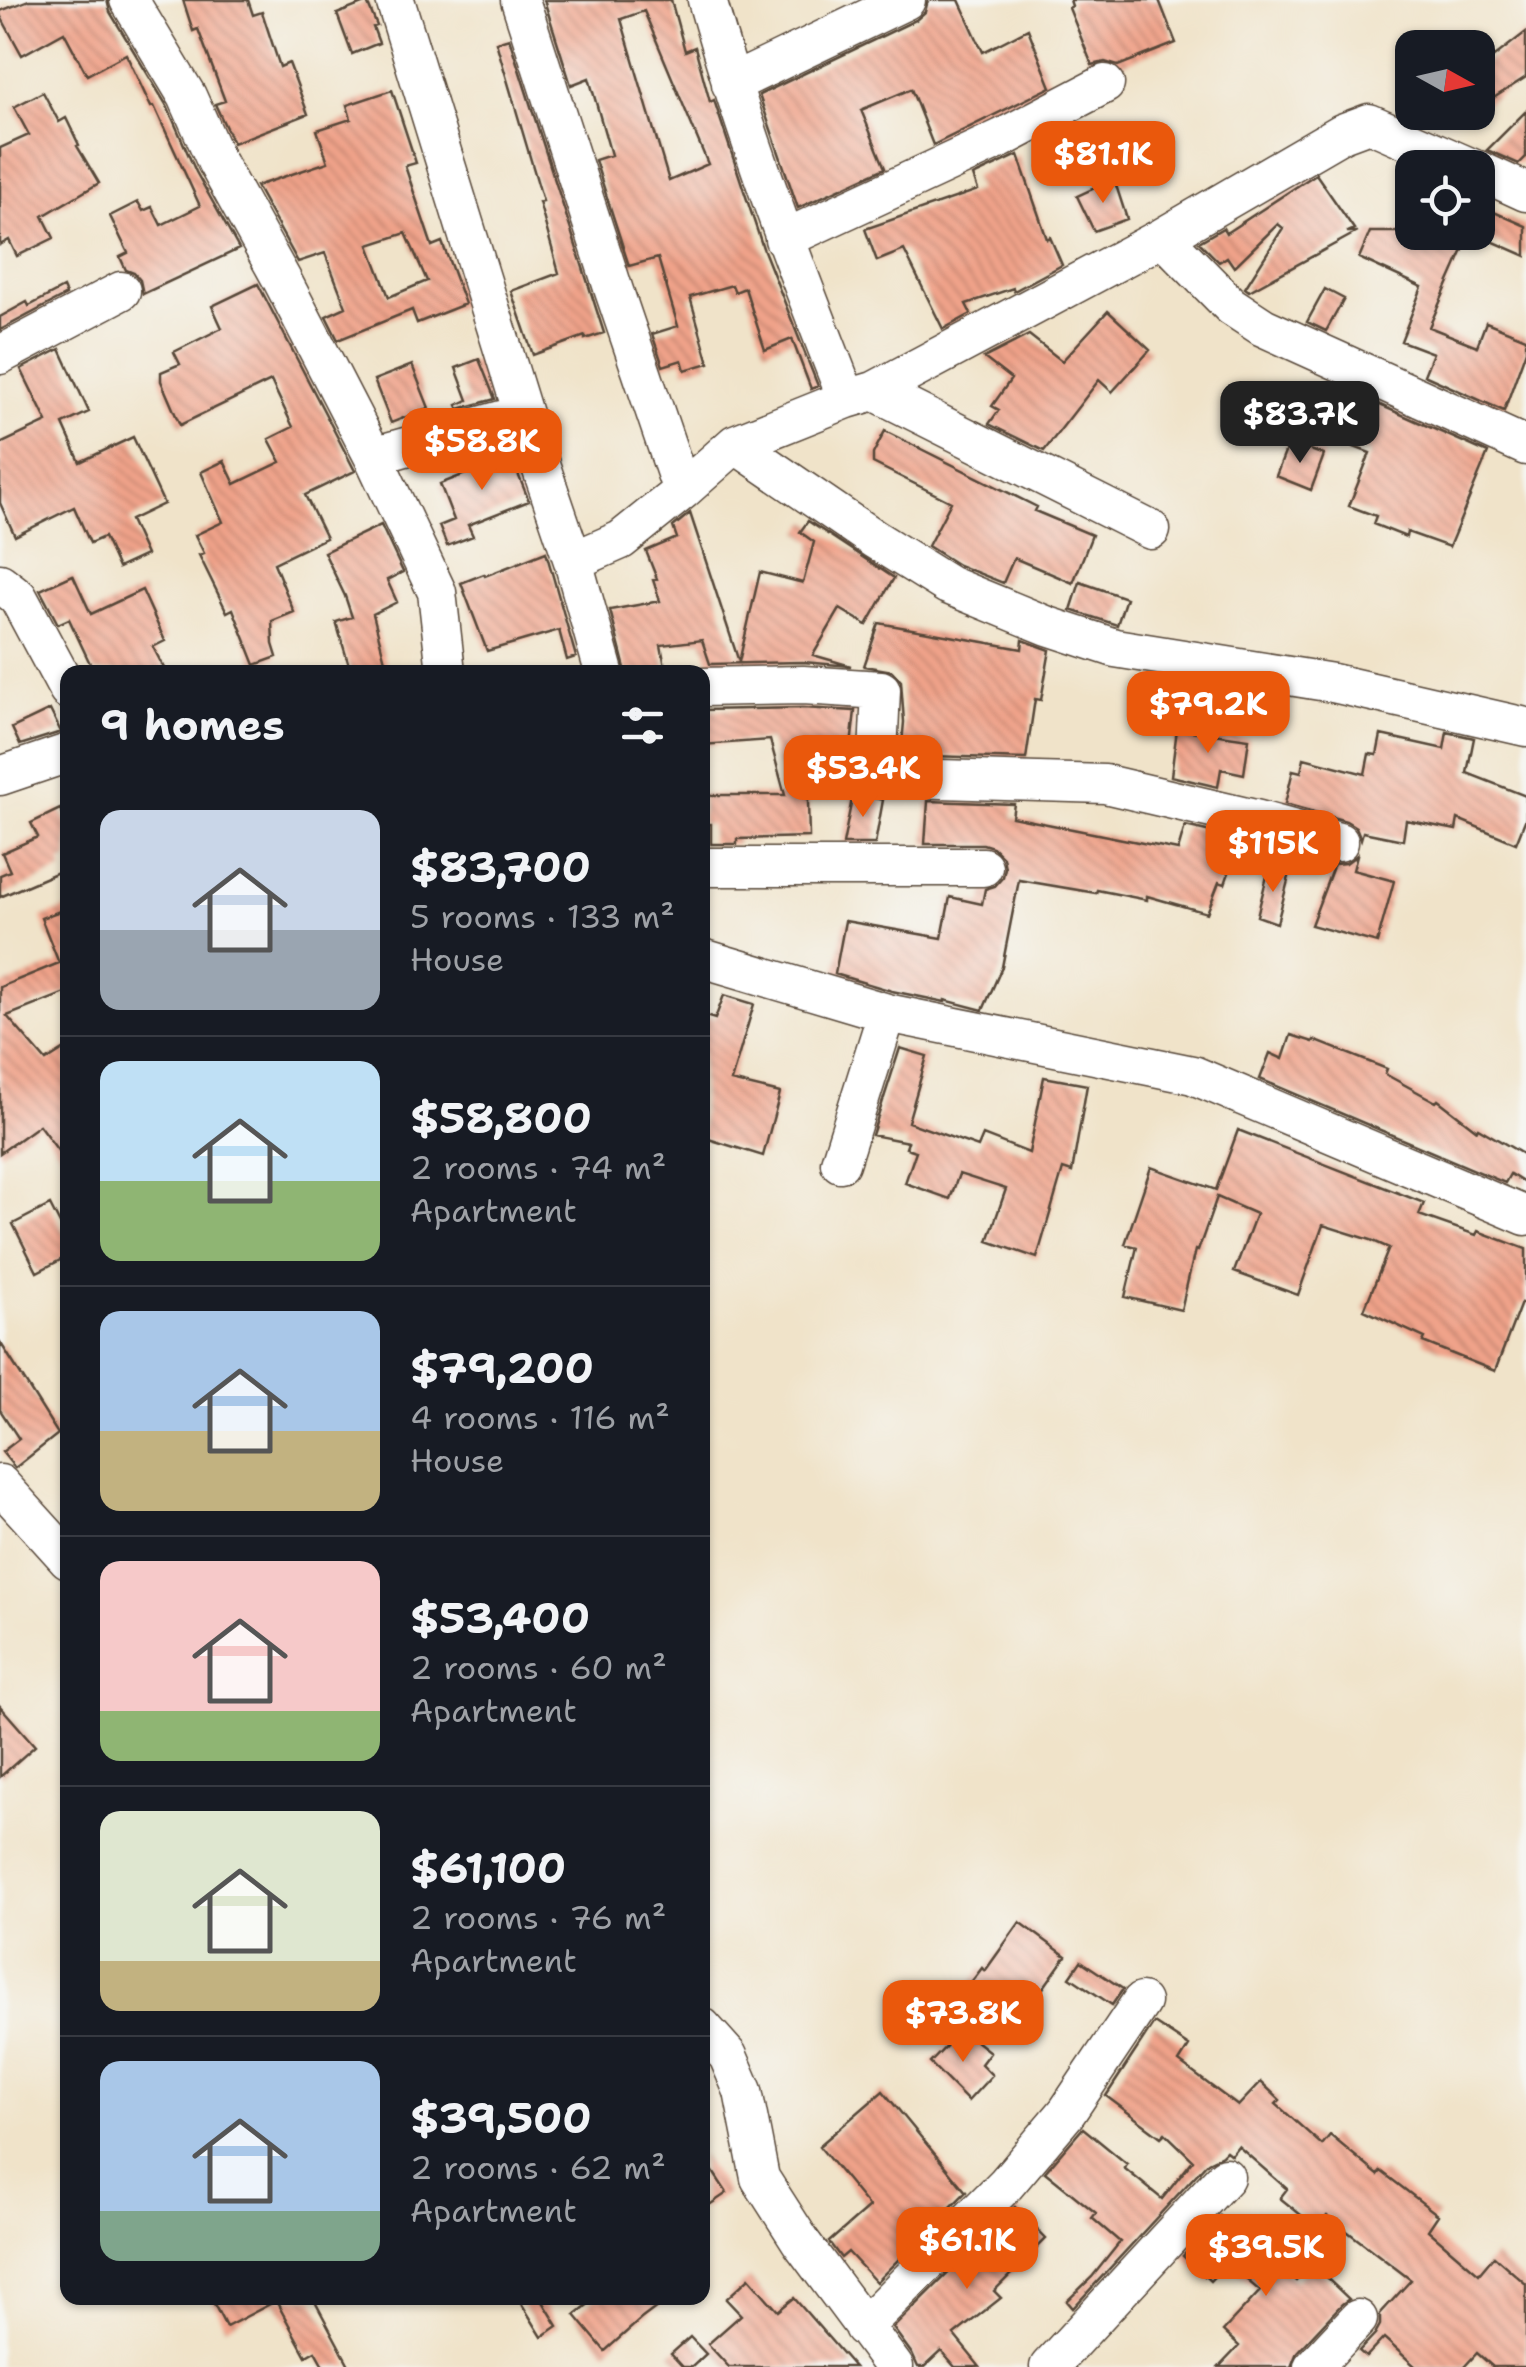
<!DOCTYPE html>
<meta charset="utf-8">
<style>
:root{--surface:#171b24;--page:#242831;--text:#f1f3f6;--muted:#9ea1a6;--line:#363941;--accent:#ea580c}
body{margin:0;font-family:"Shantell Sans",sans-serif;background:var(--page);color:var(--text);height:100vh;display:flex;flex-direction:column;font-size:38px;white-space:nowrap}
*{box-sizing:border-box;margin:0}
p{font-size:32px;color:var(--muted)}
.icon{flex:none;width:55px;height:55px;fill:none;stroke:currentColor;stroke-width:2;stroke-linecap:round;stroke-linejoin:round}
.map{position:relative;flex:1;overflow:hidden}
.side{position:absolute;left:60px;top:665px;width:650px;height:1640px;display:flex;flex-direction:column;background:var(--surface);border-radius:20px;box-shadow:0 2px 8px #0004}
.side>*{flex:none}
.needle{width:65px;rotate:98deg}
.fabs{position:absolute;left:1395px;top:30px;display:grid;gap:20px}
.fabs a{display:grid;place-items:center;width:100px;height:100px;border-radius:20px;background:var(--surface);box-shadow:0 2px 8px #0004;font-size:50px}
.price{position:absolute;translate:-50% -85px;padding:0 22px;border-radius:20px;background:var(--accent);color:#fff;font-size:32px;line-height:65px;filter:drop-shadow(0 2px 5px #0008)}
.price::after{content:'';position:absolute;left:50%;top:60px;width:30px;height:22px;margin-left:-15px;background:inherit;clip-path:polygon(0 0,100% 0,50% 100%)}
.price.on{background:#222;color:#fff}
ul{padding:0;list-style:none}
li{display:flex;align-items:center;gap:30px;height:250px;padding:0 40px}
li+li{border-top:2px solid var(--line)}
li span{display:grid;place-items:center;flex:none;width:280px;height:200px;border-radius:20px;color:#555}
li>.icon{margin-inline-start:auto}
span .icon{width:120px;height:120px;fill:#fffc;stroke-width:1}
li b{font-size:42px}
h2{display:flex;justify-content:space-between;align-items:center;height:120px;padding:0 40px;font-size:42px}
.map>svg:first-child{display:block}
.building{fill:url(#building-back-hatch);fill-rule:evenodd}
.lines{fill:none;stroke-linecap:round;stroke-linejoin:round}
.minor-casing{stroke:#564638;stroke-width:41}
.minor{stroke:#fff;stroke-width:38}
</style>
<div class="map">
<svg width="1526" height="2367" viewBox="0 0 1526 2367">
<defs>
<pattern id="building-back-hatch" width="6" height="6" patternUnits="userSpaceOnUse" patternTransform="scale(2.5)"><rect width="6" height="6" fill="#f0a38a"/><path d="M-1 5l2 2M0 0l6 6M5-1l2 2" fill="none" stroke="#c48570"/></pattern>
</defs>
<rect width="100%" height="100%" fill="#f6f6f2"/>
<filter id="ink" filterUnits="userSpaceOnUse"><feTurbulence type="fractalNoise" baseFrequency=".01" numOctaves="2"/><feDisplacementMap in="SourceGraphic" scale="20" xChannelSelector="R" yChannelSelector="G"/><feConvolveMatrix kernelMatrix="1 2 1 2 8 2 1 2 1" color-interpolation-filters="sRGB"/></filter>
<filter id="wash" filterUnits="userSpaceOnUse"><feTurbulence type="fractalNoise" baseFrequency=".0048" numOctaves="4" result="noise"/><feDisplacementMap in="SourceGraphic" scale="40" xChannelSelector="R" yChannelSelector="G"/><feGaussianBlur stdDeviation="2.25" result="paint"/><feColorMatrix in="noise" values="0 0 0 0 0 0 0 0 0 0 0 0 0 0 0 0 0 1.4 0 .05"/><feComposite in="paint" operator="in"/></filter>
<g filter="url(#wash)">
<rect width="100%" height="100%" fill="#f0e3c9"/>
<g id="blocks">
<path class="building" d="M 29,0 L 107,0 L 110,12 L 167,106 L 196,172 L 239,249 L 143,294 L 140,280 L 134,273 L 126,270 L 120,257 L 128,253 L 110,216 L 138,202 L 143,211 L 152,207 L 161,225 L 200,206 L 154,106 L 151,107 L 126,54 L 87,75 L 64,32 L 22,55 L 0,15 L 0,11 Z
M 183,0 L 248,0 L 253,15 L 262,12 L 280,67 L 289,63 L 308,114 L 233,143 L 215,104 L 225,101 L 198,29 L 193,31 Z
M 544,0 L 671,0 L 685,51 L 695,47 L 710,102 L 714,100 L 763,248 L 818,386 L 811,389 L 792,339 L 765,350 L 745,288 L 735,292 L 732,285 L 690,297 L 709,363 L 685,370 L 682,360 L 663,366 L 652,334 L 678,326 L 658,258 L 629,266 L 595,160 L 611,155 L 589,78 L 571,85 ZM 644,11 L 708,164 L 669,181 L 621,19 Z
M 928,0 L 959,0 L 983,52 L 1028,29 L 1051,87 L 933,145 L 911,89 L 861,110 L 885,168 L 798,208 L 759,95 L 916,20 L 925,12 Z
M 1070,0 L 1159,0 L 1176,43 L 1118,66 L 1105,62 L 1092,65 L 1069,8 L 1072,6 Z
M 367,2 L 377,26 L 373,27 L 379,43 L 352,54 L 337,14 Z
M 1526,32 L 1526,77 L 1478,108 L 1478,69 Z
M 509,38 L 604,333 L 585,339 L 585,336 L 533,355 L 511,291 L 559,273 L 539,202 L 543,201 L 496,42 Z
M 392,90 L 416,163 L 405,166 L 432,246 L 442,242 L 465,304 L 417,323 L 412,310 L 338,340 L 326,316 L 346,307 L 325,253 L 298,262 L 256,186 L 328,162 L 317,130 L 351,119 L 347,105 ZM 406,233 L 427,281 L 389,297 L 369,245 Z
M 43,92 L 59,122 L 66,118 L 79,145 L 77,146 L 99,183 L 43,216 L 54,238 L 17,256 L 9,240 L 0,245 L 0,148 L 29,135 L 14,107 Z
M 1526,111 L 1526,157 L 1519,164 L 1487,150 Z
M 1018,155 L 1047,239 L 1050,237 L 1062,265 L 1014,291 L 1013,288 L 966,304 L 971,314 L 943,329 L 904,250 L 877,261 L 865,229 L 978,190 L 973,176 Z
M 1316,174 L 1354,229 L 1347,232 L 1357,232 L 1249,291 L 1245,288 L 1283,228 L 1278,224 L 1234,267 L 1227,257 L 1219,262 L 1199,242 L 1223,228 L 1226,233 Z
M 1114,179 L 1127,219 L 1094,231 L 1077,196 Z
M 1478,205 L 1526,226 L 1526,256 L 1478,235 Z
M 1370,232 L 1471,232 L 1429,327 L 1477,346 L 1486,322 L 1526,338 L 1526,350 L 1504,411 L 1424,375 L 1433,353 L 1401,341 L 1422,287 L 1359,258 Z
M 258,284 L 355,471 L 305,495 L 326,538 L 274,563 L 294,612 L 272,621 L 273,644 L 277,657 L 255,665 L 233,609 L 227,612 L 199,555 L 204,553 L 195,535 L 223,522 L 201,472 L 224,461 L 235,484 L 281,462 L 269,439 L 293,427 L 271,381 L 180,425 L 161,381 L 161,372 L 180,364 L 174,352 L 222,328 L 212,306 Z
M 63,288 L 66,295 L 0,330 L 0,317 L 27,302 L 29,306 Z
M 1325,289 L 1344,299 L 1326,331 L 1307,322 Z
M 1108,311 L 1150,350 L 1112,392 L 1099,380 L 1044,451 L 989,424 L 999,410 L 992,406 L 1011,379 L 984,358 L 1029,335 L 1062,361 Z
M 60,349 L 89,412 L 63,424 L 80,462 L 133,437 L 164,504 L 130,520 L 146,555 L 118,568 L 104,537 L 90,543 L 74,507 L 15,536 L 0,503 L 0,444 L 47,422 L 21,369 Z
M 479,359 L 495,399 L 459,409 L 457,405 L 468,400 L 456,368 Z
M 412,365 L 429,408 L 391,423 L 374,380 Z
M 1371,401 L 1488,453 L 1449,547 L 1407,532 L 1406,537 L 1373,524 L 1376,516 L 1349,506 L 1370,453 L 1354,447 Z
M 885,431 L 1037,507 L 1035,511 L 1092,535 L 1073,583 L 1014,558 L 1003,583 L 958,565 L 928,546 L 951,502 L 873,463 L 873,454 Z
M 505,442 L 529,501 L 468,525 L 473,536 L 447,546 L 439,526 L 454,520 L 440,484 L 483,467 L 476,450 Z
M 1289,442 L 1324,455 L 1311,490 L 1276,476 Z
M 690,513 L 739,662 L 760,572 L 803,583 L 814,542 L 800,532 L 808,521 L 894,578 L 867,625 L 840,609 L 813,655 L 851,666 L 803,662 L 710,664 L 702,640 L 661,645 L 666,672 L 626,672 L 610,610 L 660,601 L 653,580 L 657,579 L 646,551 L 677,538 L 673,527 Z
M 381,525 L 403,572 L 387,580 L 397,602 L 373,614 L 388,672 L 351,672 L 336,622 L 352,617 L 345,596 L 324,552 Z
M 546,552 L 576,657 L 567,660 L 559,630 L 487,651 L 461,583 L 484,574 L 485,576 Z
M 73,575 L 91,614 L 142,590 L 165,641 L 153,647 L 166,672 L 94,672 L 69,619 L 58,624 L 40,590 Z
M 1080,582 L 1126,598 L 1117,625 L 1071,610 Z
M 879,623 L 1022,649 L 1023,640 L 1050,650 L 1041,700 L 1035,699 L 1026,759 L 901,755 L 904,722 L 901,681 L 892,671 L 864,666 Z
M 802,708 L 855,711 L 849,764 L 826,762 L 807,767 L 809,837 L 737,839 L 737,844 L 711,844 L 711,824 L 702,824 L 702,795 L 785,795 L 770,740 L 702,745 L 702,710 Z
M 50,710 L 61,732 L 20,745 L 12,728 Z
M 1177,729 L 1249,739 L 1244,774 L 1221,769 L 1218,787 L 1171,776 Z
M 1447,732 L 1474,738 L 1467,773 L 1526,796 L 1526,818 L 1516,843 L 1458,819 L 1456,830 L 1406,820 L 1403,840 L 1363,832 L 1361,839 L 1356,827 L 1346,821 L 1285,804 L 1293,770 L 1301,772 L 1304,758 L 1365,774 L 1369,754 L 1377,755 L 1381,735 L 1444,749 Z
M 854,789 L 859,790 L 866,796 L 883,800 L 875,844 L 843,844 Z
M 928,801 L 1014,804 L 1012,817 L 1178,850 L 1185,826 L 1241,839 L 1225,884 L 1219,882 L 1207,913 L 1147,896 L 1147,900 L 1097,890 L 1096,893 L 1019,880 L 1002,967 L 983,1010 L 945,1000 L 945,1002 L 892,991 L 835,974 L 845,921 L 942,938 L 950,897 L 982,904 L 985,889 L 995,886 L 1003,877 L 1005,868 L 1003,857 L 993,847 L 983,844 L 925,844 Z
M 60,809 L 68,825 L 68,859 L 60,863 L 63,870 L 0,897 L 0,875 L 10,871 L 2,853 L 38,837 L 31,823 Z
M 1357,855 L 1353,870 L 1394,881 L 1377,943 L 1311,925 L 1334,864 L 1346,863 Z
M 1269,868 L 1290,873 L 1277,923 L 1257,916 Z
M 68,908 L 68,992 L 7,1016 L 46,1061 L 68,1047 L 68,1164 L 39,1125 L 0,1153 L 0,987 L 59,963 L 41,918 Z
M 724,995 L 754,1004 L 731,1081 L 780,1093 L 763,1156 L 702,1137 L 702,1015 L 715,1019 Z
M 1291,1035 L 1313,1042 L 1314,1040 L 1387,1069 L 1385,1074 L 1436,1102 L 1438,1100 L 1477,1130 L 1478,1128 L 1526,1156 L 1526,1184 L 1510,1174 L 1505,1183 L 1260,1079 L 1270,1053 L 1283,1059 Z
M 900,1048 L 927,1056 L 908,1122 L 978,1147 L 983,1135 L 1029,1153 L 1044,1077 L 1087,1085 L 1072,1172 L 1063,1169 L 1037,1258 L 988,1241 L 1006,1189 L 959,1174 L 950,1199 L 905,1183 L 916,1151 L 906,1148 L 908,1142 L 872,1135 Z
M 1238,1130 L 1424,1203 L 1419,1215 L 1476,1235 L 1478,1231 L 1526,1249 L 1526,1305 L 1521,1303 L 1495,1371 L 1423,1342 L 1425,1338 L 1364,1310 L 1389,1248 L 1371,1240 L 1323,1225 L 1298,1295 L 1234,1272 L 1256,1214 L 1217,1197 L 1198,1251 L 1195,1250 L 1181,1310 L 1125,1297 L 1137,1247 L 1125,1244 L 1151,1167 L 1216,1190 Z
M 50,1205 L 68,1240 L 68,1256 L 37,1272 L 13,1224 Z
M 0,1342 L 58,1434 L 15,1468 L 2,1452 L 19,1439 L 0,1410 Z
M 0,1706 L 35,1746 L 0,1777 Z
M 1020,1922 L 1066,1956 L 1022,2018 L 1018,2015 L 1010,2026 L 990,2011 L 979,2026 L 953,2006 L 982,1968 L 985,1971 Z
M 1081,1961 L 1123,1989 L 1112,2005 L 1070,1977 Z
M 1154,2023 L 1189,2046 L 1179,2062 L 1238,2106 L 1261,2082 L 1280,2100 L 1276,2104 L 1322,2145 L 1330,2135 L 1378,2175 L 1381,2171 L 1438,2215 L 1428,2230 L 1479,2274 L 1494,2256 L 1526,2284 L 1526,2367 L 1493,2367 L 1477,2353 L 1464,2367 L 1416,2367 L 1384,2338 L 1366,2357 L 1359,2351 L 1375,2334 L 1380,2325 L 1380,2314 L 1411,2280 L 1327,2216 L 1317,2228 L 1280,2198 L 1287,2189 L 1238,2146 L 1231,2155 L 1226,2151 L 1222,2155 L 1208,2162 L 1073,2308 L 1067,2301 L 1092,2277 L 1120,2242 L 1092,2218 L 1096,2213 L 1045,2172 L 1083,2128 L 1127,2164 L 1124,2168 L 1162,2199 L 1193,2160 L 1165,2133 L 1161,2137 L 1106,2096 Z
M 962,2030 L 990,2052 L 981,2064 L 992,2075 L 968,2101 L 930,2063 Z
M 883,2091 L 966,2192 L 876,2282 L 848,2252 L 841,2258 L 829,2242 L 869,2207 L 819,2146 Z
M 702,2155 L 727,2193 L 702,2210 Z
M 1015,2207 L 1046,2239 L 994,2291 L 1001,2298 L 954,2335 L 980,2367 L 955,2367 L 941,2351 L 924,2367 L 918,2367 L 912,2354 L 893,2328 Z
M 1220,2216 L 1296,2281 L 1312,2264 L 1349,2299 L 1342,2304 L 1297,2352 L 1291,2367 L 1219,2367 L 1239,2346 L 1223,2331 L 1260,2291 L 1227,2263 L 1210,2281 L 1183,2256 Z
M 749,2278 L 778,2311 L 794,2298 L 854,2367 L 729,2367 L 708,2344 L 741,2315 L 726,2299 Z
M 211,2298 L 313,2298 L 350,2367 L 324,2367 L 315,2351 L 306,2356 L 276,2301 L 226,2327 Z
M 518,2298 L 541,2298 L 558,2326 L 542,2337 Z
M 596,2298 L 669,2298 L 641,2319 L 605,2351 L 575,2315 Z
M 690,2337 L 706,2354 L 692,2367 L 683,2367 L 671,2354 Z"/>
</g>
</g>
<g filter="url(#ink)">
<use href="#blocks" fill-opacity="0" stroke="#564638" stroke-width="2.5"/>
<g class="lines">
<defs>
<path id="minor" d="M 129,0 L 187,96 L 216,161 L 282,280 L 373,456 L 437,592 L 446,672
M 395,0 L 523,414 L 573,561 L 604,672
M 520,0 L 614,291 L 682,491
M 707,0 C 745,136 795,267 847,399
M 731,84 L 906,0
M 1478,170 L 1526,192
M 1163,237 L 1231,306 L 1263,327 L 1526,446
M 784,239 L 1002,138 L 1105,84
M 0,355 L 121,291
M 874,391 L 1151,530
M 735,444 L 874,539 L 948,585 L 1048,626 L 1115,648 L 1333,683 L 1526,727
M 373,456 L 523,414
M 573,561 L 621,540 L 682,491 L 735,444 L 847,399 L 874,391 L 1163,237 L 1342,133 L 1369,123 L 1472,168
M 0,583 L 18,597 L 68,690
M 702,687 L 803,685 L 881,690 L 877,777 L 1105,784 L 1259,820 L 1339,842
M 0,776 L 68,753
M 702,867 L 983,867
M 702,958 L 887,1013 L 1193,1075 L 1526,1216
M 840,1163 L 887,1013
M 0,1484 L 68,1559
M 702,2027 L 728,2056 L 743,2091 L 760,2178 L 801,2242 L 894,2367
M 863,2327 L 1006,2184 L 1067,2112 L 1141,2002
M 1049,2367 L 1225,2177
M 1313,2367 L 1358,2319"/>
</defs>
<use href="#minor" class="minor-casing"/>
<use href="#minor" class="minor"/>
</g>
</g>
</svg>
<div class="fabs">
<a><svg class="needle" viewBox="-14 -14 28 28"><path d="M0-13l5 13h-10z" fill="#e53935"/><path d="M0 13l5-13h-10z" fill="#9ea1a6"/></svg></a>
<a><svg class="icon" aria-label="locate" viewBox="0 0 24 24"><circle cx="12" cy="12" r="6"/><path d="M12 2v4M12 18v4M2 12h4M18 12h4"/></svg></a>
</div>
<b class="price" style="left:1103px;top:206px">$81.1K</b>
<b class="price on" style="left:1300px;top:466px">$83.7K</b>
<b class="price" style="left:482px;top:493px">$58.8K</b>
<b class="price" style="left:1208px;top:756px">$79.2K</b>
<b class="price" style="left:863px;top:820px">$53.4K</b>
<b class="price" style="left:1273px;top:895px">$115K</b>
<b class="price" style="left:963px;top:2065px">$73.8K</b>
<b class="price" style="left:967px;top:2292px">$61.1K</b>
<b class="price" style="left:1266px;top:2299px">$39.5K</b>
<section class="side">
<h2>9 homes<svg class="icon" aria-label="filters" viewBox="0 0 24 24"><path d="M4 7h16M4 17h16"/><circle cx="9" cy="7" r="2"/><circle cx="15" cy="17" r="2"/></svg></h2>
<ul>
<li><span style="background:linear-gradient(#c9d6e8 60%,#9aa5b1 0)"><svg class="icon" aria-label="home" viewBox="0 0 24 24"><path d="M3 11l9-7 9 7M6 9v11h12V9"/></svg></span><div><b>$83,700</b><p>5 rooms · 133 m²</p><p>House</p></div></li>
<li><span style="background:linear-gradient(#bfe0f5 60%,#8fb573 0)"><svg class="icon" aria-label="home" viewBox="0 0 24 24"><path d="M3 11l9-7 9 7M6 9v11h12V9"/></svg></span><div><b>$58,800</b><p>2 rooms · 74 m²</p><p>Apartment</p></div></li>
<li><span style="background:linear-gradient(#a9c7e8 60%,#c2b280 0)"><svg class="icon" aria-label="home" viewBox="0 0 24 24"><path d="M3 11l9-7 9 7M6 9v11h12V9"/></svg></span><div><b>$79,200</b><p>4 rooms · 116 m²</p><p>House</p></div></li>
<li><span style="background:linear-gradient(#f6c9c9 75%,#8fb573 0)"><svg class="icon" aria-label="home" viewBox="0 0 24 24"><path d="M3 11l9-7 9 7M6 9v11h12V9"/></svg></span><div><b>$53,400</b><p>2 rooms · 60 m²</p><p>Apartment</p></div></li>
<li><span style="background:linear-gradient(#dfe7d0 75%,#c2b280 0)"><svg class="icon" aria-label="home" viewBox="0 0 24 24"><path d="M3 11l9-7 9 7M6 9v11h12V9"/></svg></span><div><b>$61,100</b><p>2 rooms · 76 m²</p><p>Apartment</p></div></li>
<li><span style="background:linear-gradient(#a9c7e8 75%,#7fa58c 0)"><svg class="icon" aria-label="home" viewBox="0 0 24 24"><path d="M3 11l9-7 9 7M6 9v11h12V9"/></svg></span><div><b>$39,500</b><p>2 rooms · 62 m²</p><p>Apartment</p></div></li>
</ul>
</section>
</div>
